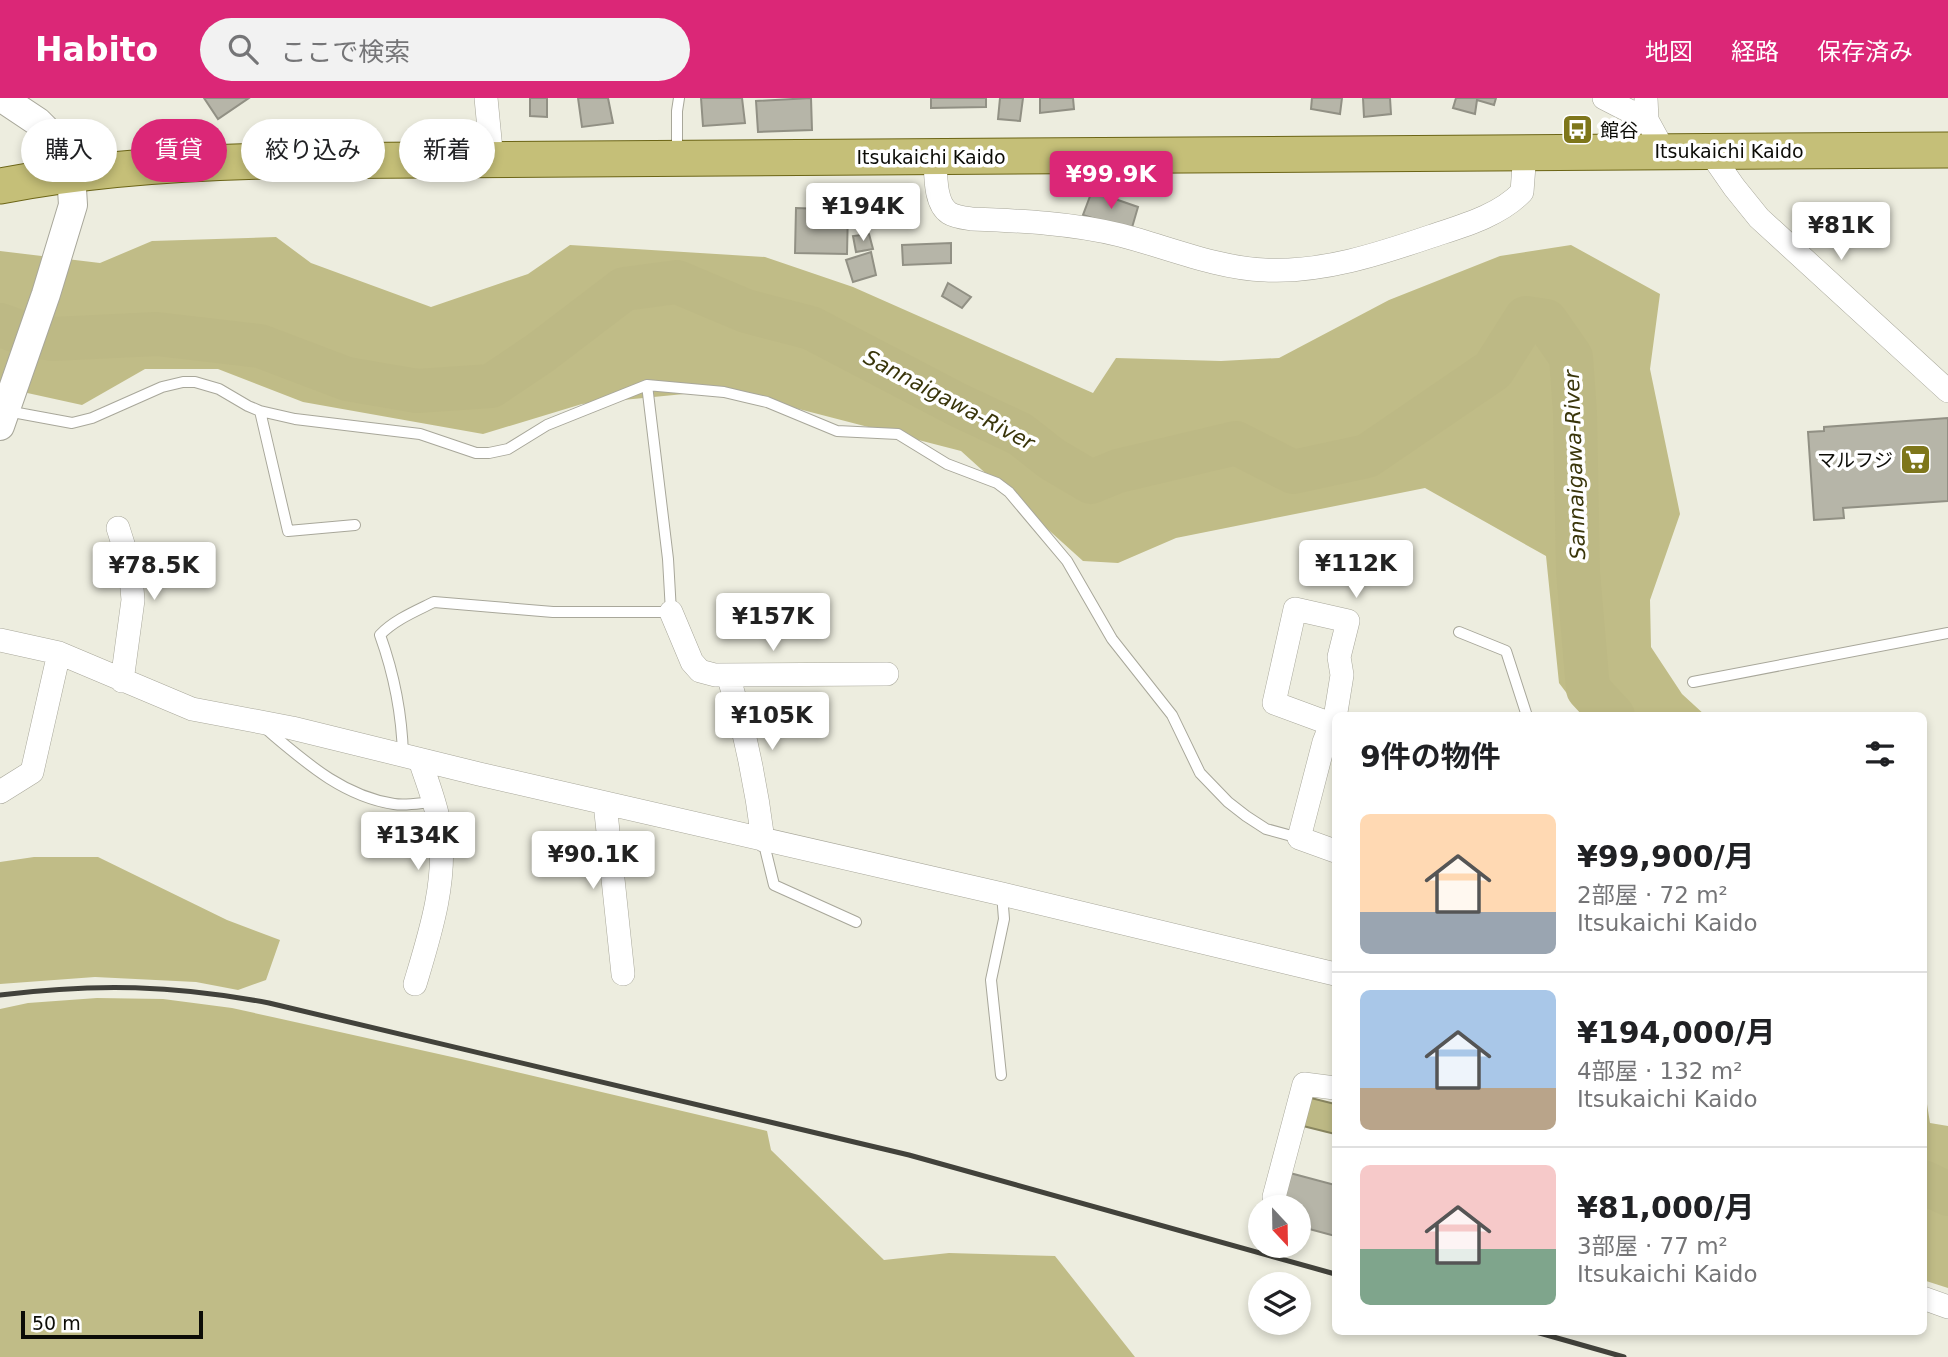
<!DOCTYPE html>
<html lang="ja">
<meta charset="utf-8">
<style>
:root{--surface:#fff;--page:#f2f2f2;--text:#202124;--muted:#757577;--line:#e0e0e0;--accent:#db2777}
body{margin:0;font-family:"DejaVu Sans","Noto Sans JP",sans-serif;background:var(--page);color:var(--text);height:100vh;display:flex;flex-direction:column;font-size:26px;white-space:nowrap}
*{box-sizing:border-box;margin:0}
p{font-size:23px;color:var(--muted)}
.icon{flex:none;width:38px;height:38px;fill:none;stroke:currentColor;stroke-width:2;stroke-linecap:round;stroke-linejoin:round}
.map{position:relative;flex:1;overflow:hidden}
.drawer{position:absolute;left:1332px;top:614px;width:595px;height:623px;display:flex;flex-direction:column;background:var(--surface);border-radius:10px;box-shadow:0 4px 10px #0003}
.drawer>*{flex:none}
.guide{position:absolute;left:21px;top:21px;width:665px;height:63px;display:flex;gap:14px}
.needle{width:46px;rotate:158deg}
.controls{position:absolute;left:1248px;top:1097px;display:grid;gap:14px}
.controls a{display:grid;place-items:center;width:63px;height:63px;border-radius:50%;background:var(--surface);box-shadow:0 4px 10px #0003;font-size:35px}
.scale{position:absolute;left:21px;bottom:18px;width:182px;box-sizing:border-box;padding-left:7px;border:4px solid #0c0c07;border-top:0;font-size:19px;line-height:24px;white-space:nowrap;color:#0c0c07;-webkit-text-stroke:5px #fff;paint-order:stroke}
.price{position:absolute;translate:-50% -60px;padding:0 16px;border-radius:7px;background:#fff;color:#222;font-size:23px;line-height:46px;filter:drop-shadow(0 2px 4px #0008)}
.price::after{content:'';position:absolute;left:50%;top:42px;width:21px;height:16px;margin-left:-10px;background:inherit;clip-path:polygon(0 0,100% 0,50% 100%)}
.price.current{background:var(--accent);color:#fff}
ul{padding:0;list-style:none}
li{display:flex;align-items:center;gap:21px;height:175px;padding:0 28px}
li+li{border-top:2px solid var(--line)}
li span{display:grid;place-items:center;flex:none;width:196px;height:140px;border-radius:10px;color:#555}
li>.icon{margin-inline-start:auto}
span .icon{width:84px;height:84px;fill:#fffc;stroke-width:1}
li b{font-size:30px}
h2{display:flex;justify-content:space-between;align-items:center;height:84px;padding:0 28px;font-size:30px}
.tag{padding:0 24px;border-radius:32px;background:var(--surface);box-shadow:0 4px 10px #0003;font-size:24px;line-height:63px}
.tag.current{background:var(--accent);color:#fff}
header{display:flex;align-items:center;gap:42px;box-sizing:border-box;height:98px;padding:0 35px;background:var(--accent);color:#fff}
header strong{font-size:33px}
nav{display:flex;gap:38px;margin-inline-start:auto;font-size:24px}
.search{width:490px;height:63px;background:var(--page);display:flex;align-items:center;gap:18px;box-sizing:border-box;padding:0 24px;border-radius:38px;color:var(--muted);font-size:26px}
.map>svg:first-child{display:block}
.forest{fill:#c0bc87}
.water{fill:#bdb985;stroke:#88855f;stroke-width:2}
.lines{fill:none;stroke-linecap:round;stroke-linejoin:round}
.river{stroke:#bdb985;stroke-width:44}
.building{fill:#b6b5a8;stroke:#919084;stroke-width:2}
.service-casing{stroke:#a8a79a;stroke-width:12}
.minor-casing{stroke:#a8a79a;stroke-width:24}
.tertiary-casing{stroke:#a8a79a;stroke-width:30}
.primary-casing{stroke:#6c6516;stroke-width:37}
.service{stroke:#fff;stroke-width:10}
.minor{stroke:#fff;stroke-width:23}
.tertiary{stroke:#fff;stroke-width:28}
.primary{stroke:#c5bf78;stroke-width:35}
.rail{stroke:#42423b;stroke-width:5}
.labels{text-anchor:middle;stroke-width:7;stroke-linejoin:round;paint-order:stroke}
.poi-label{font-size:19px;fill:#0c0c07;stroke:#fff;text-anchor:start}
.street-label{font-size:19px;fill:#0c0c07;stroke:#fff}
.water-label{font-size:21px;font-style:italic;fill:#39350a;stroke:#fff}
</style>
<header>
<strong>Habito</strong>
<div class="search"><svg class="icon" aria-label="search" viewBox="0 0 24 24"><circle cx="10" cy="10" r="6"/><path d="M15 15l6 6"/></svg>ここで検索</div>
<nav><a>地図</a><a>経路</a><a>保存済み</a></nav>
</header>
<div class="map">
<svg width="1948" height="1259" viewBox="0 0 1948 1259">
<rect width="100%" height="100%" fill="#ededdf"/>
<path class="forest" d="M 276,139 L 311,165 L 431,209 L 528,176 L 570,147 L 765,159 L 853,189 L 1093,295 L 1116,260 L 1221,263 L 1279,260 L 1389,202 L 1500,158 L 1571,147 L 1660,196 L 1650,271 L 1680,416 L 1650,502 L 1651,549 L 1682,596 L 1706,618 L 1584,618 L 1559,585 L 1546,458 L 1425,390 L 1176,440 L 1118,465 L 1083,463 L 961,353 L 725,292 L 582,306 L 483,336 L 303,304 L 218,271 L 145,271 L 82,307 L 0,289 L 0,153 L 100,165 L 152,143 Z
M 34,759 L 98,759 L 227,822 L 280,842 L 266,882 L 238,892 L 196,884 L 95,879 L 0,886 L 0,764 Z
M 97,900 L 163,901 L 232,910 L 461,961 L 767,1033 L 771,1052 L 884,1162 L 949,1155 L 1055,1158 L 1135,1259 L 0,1259 L 0,911 L 28,905 Z
M 1923,981 L 1930,1025 L 1948,1028 L 1948,1190 L 1923,1182 Z"/>
<path class="water" d="M 1311,1000 L 1335,1006 L 1335,1036 L 1303,1028 Z"/>
<g class="lines">
<path class="river" d="M 0,227 L 28,237 L 53,241 L 157,236 L 260,248 L 347,281 L 417,293 L 491,288 L 540,255 L 624,191 L 677,184 L 746,213 L 811,230 L 958,307 L 1020,336 L 1052,361 L 1091,384 L 1118,373 L 1236,345 L 1293,374 L 1367,358 L 1493,272 L 1526,220 L 1546,223 L 1571,259 L 1575,315 L 1578,474 L 1588,591 L 1613,618
M 1923,1084 L 1948,1096"/>
</g>
<path class="building" d="M 204,0 L 249,0 L 218,21 Z
M 530,0 L 547,0 L 547,19 L 530,18 Z
M 578,0 L 608,0 L 613,25 L 582,29 Z
M 701,0 L 742,0 L 745,25 L 703,28 Z
M 811,0 L 812,32 L 758,34 L 756,3 Z
M 931,0 L 986,0 L 986,9 L 931,10 Z
M 1000,0 L 1023,0 L 1020,23 L 998,21 Z
M 1040,0 L 1073,0 L 1074,11 L 1040,15 Z
M 1312,0 L 1342,0 L 1340,16 L 1311,11 Z
M 1363,0 L 1390,0 L 1391,16 L 1364,19 Z
M 1456,0 L 1496,0 L 1494,7 L 1477,2 L 1475,16 L 1453,10 Z
M 1092,93 L 1138,109 L 1131,133 L 1083,117 Z
M 796,110 L 848,112 L 847,156 L 795,155 Z
M 869,136 L 873,151 L 856,154 L 853,138 Z
M 951,145 L 951,165 L 903,167 L 902,147 Z
M 871,154 L 876,177 L 853,184 L 846,162 Z
M 948,185 L 971,199 L 962,210 L 942,198 Z
M 1948,320 L 1948,403 L 1843,410 L 1844,420 L 1814,422 L 1808,334 L 1824,333 L 1824,329 Z
M 1290,1075 L 1335,1087 L 1335,1138 L 1298,1128 L 1298,1110 L 1281,1110 Z"/>
<g class="lines">
<defs>
<path id="service" d="M 677,56 L 677,13 L 679,0
M 7,313 L 72,325 L 92,320 L 162,289 L 183,284 L 195,284 L 219,291 L 248,308 L 260,313 L 295,321 L 420,336 L 476,355 L 489,355 L 508,351 L 547,327 L 647,287 L 724,294 L 745,299 L 767,304 L 837,333 L 898,336 L 947,366 L 997,385 L 1009,394 L 1067,463 L 1112,541 L 1172,617 L 1200,675 L 1228,704 L 1246,718 L 1266,731 L 1299,740
M 260,313 L 288,433 L 355,427
M 1459,534 L 1506,553 L 1527,618
M 1693,584 L 1948,535
M 266,631 C 304,663 342,698 394,706 C 406,708 420,705 432,704
M 403,658 C 402,616 394,576 380,537 C 394,522 416,513 434,504 L 553,514 L 671,514 L 668,461 L 647,287
M 763,742 L 774,787 L 856,824
M 1001,977 L 991,882 L 1004,821 L 1002,796"/>
<path id="minor" d="M 486,0 L 492,62
M 1604,0 L 1647,22
M 1646,0 L 1647,22 L 1664,53
M 1709,53 L 1734,89 L 1759,120 L 1948,293
M 935,59 C 936,75 934,105 949,115 C 955,119 965,120 972,121 C 1022,123 1071,125 1120,137 C 1167,149 1216,170 1265,172 C 1322,175 1379,156 1432,138 C 1462,128 1499,118 1522,94 L 1525,54
M 118,430 L 130,468 L 133,502 L 122,583
M 671,514 L 692,564 L 700,573 L 715,577 L 887,576
M 0,542 L 59,555 L 192,611 L 292,630 L 479,676 L 1002,796 L 1335,876
M 728,577 C 745,633 756,685 763,742
M 1331,626 L 1274,605 L 1295,511 L 1348,523 L 1339,559 L 1342,577 L 1336,614 L 1324,644 L 1299,740 L 1335,753
M 0,694 L 32,674 L 59,555
M 605,705 L 623,876
M 415,886 C 430,836 447,784 440,730 C 437,708 427,684 420,662
M 1274,1099 L 1304,986 L 1335,990
M 1923,1200 L 1948,1209"/>
<path id="tertiary" d="M 0,328 L 46,196 L 73,107 L 71,75 L 49,35 L 38,24 L 2,0"/>
<path id="primary" d="M 0,88 C 88,71 176,65 265,63 L 1948,52"/>
</defs>
<use href="#service" class="service-casing"/>
<use href="#minor" class="minor-casing"/>
<use href="#tertiary" class="tertiary-casing"/>
<use href="#primary" class="primary-casing"/>
<use href="#service" class="service"/>
<use href="#minor" class="minor"/>
<use href="#tertiary" class="tertiary"/>
<use href="#primary" class="primary"/>
<path class="rail" d="M 0,897 C 97,885 174,887 269,905 L 909,1057 L 1335,1176
M 1536,1234 L 1624,1259"/>
</g>
<defs>
<symbol id="bus-square" viewBox="-11 -11 22 22"><rect x="-9" y="-9" width="18" height="18" rx="4" fill="#7e761b" stroke="#fff"/><path d="M-5-6H5V4H4V6H2V4H-2V6H-4V4H-5ZM-3.5-4V0h7V-4ZM-3.5 1.2v1.5H-2V1.2ZM2 1.2v1.5H3.5V1.2Z" fill="#fff"/></symbol>
<symbol id="supermarket-square" viewBox="-11 -11 22 22"><rect x="-9" y="-9" width="18" height="18" rx="4" fill="#7e761b" stroke="#fff"/><path d="M-6-5.5h2.5l.6 2H6L4.5 2H-2.5L-4.4-4H-6ZM-1.5 3.2a1.3 1.3 0 1 0 .1 0ZM3 3.2a1.3 1.3 0 1 0 .1 0Z" fill="#fff"/></symbol>
</defs>
<g fill-rule="evenodd">
<use href="#bus-square" x="1560" y="14" width="35" height="35"/>
<use href="#supermarket-square" x="1898" y="344" width="35" height="35"/>
</g>
<g class="labels">
<g class="poi-label">
<text x="1600" y="39">館谷</text>
<text x="1893" y="369" text-anchor="end">マルフジ</text>
</g>
<g class="street-label">
<text x="1729" y="60">Itsukaichi Kaido</text>
<text x="931" y="66">Itsukaichi Kaido</text>
</g>
<g class="water-label">
<text transform="translate(949 302) rotate(28)" y="7">Sannaigawa-River</text>
<text transform="translate(1575 367) rotate(-92)" y="7">Sannaigawa-River</text>
</g>
</g>
</svg>
<div class="controls">
<a><svg class="needle" viewBox="-14 -14 28 28"><path d="M0-13l5 13h-10z" fill="#e53935"/><path d="M0 13l5-13h-10z" fill="#757577"/></svg></a>
<a><svg class="icon" aria-label="layers" viewBox="0 0 24 24"><path d="M12 4l9 5-9 5-9-5zM3 14l9 5 9-5"/></svg></a>
</div>
<div class="scale">50 m</div>
<b class="price current" style="left:1111px;top:113px">¥99.9K</b>
<b class="price" style="left:863px;top:145px">¥194K</b>
<b class="price" style="left:1841px;top:164px">¥81K</b>
<b class="price" style="left:1356px;top:502px">¥112K</b>
<b class="price" style="left:154px;top:504px">¥78.5K</b>
<b class="price" style="left:773px;top:555px">¥157K</b>
<b class="price" style="left:772px;top:654px">¥105K</b>
<b class="price" style="left:418px;top:774px">¥134K</b>
<b class="price" style="left:593px;top:793px">¥90.1K</b>
<div class="guide">
<a class="tag">購入</a>
<a class="tag current">賃貸</a>
<a class="tag">絞り込み</a>
<a class="tag">新着</a>
</div>
<section class="drawer">
<h2>9件の物件<svg class="icon" aria-label="filters" viewBox="0 0 24 24"><path d="M4 7h16M4 17h16"/><circle cx="9" cy="7" r="2"/><circle cx="15" cy="17" r="2"/></svg></h2>
<ul>
<li><span style="background:linear-gradient(#ffd9b3 70%,#9aa5b1 0)"><svg class="icon" aria-label="home" viewBox="0 0 24 24"><path d="M3 11l9-7 9 7M6 9v11h12V9"/></svg></span><div><b>¥99,900/月</b><p>2部屋 · 72 m²</p><p>Itsukaichi Kaido</p></div></li>
<li><span style="background:linear-gradient(#a9c7e8 70%,#b9a48a 0)"><svg class="icon" aria-label="home" viewBox="0 0 24 24"><path d="M3 11l9-7 9 7M6 9v11h12V9"/></svg></span><div><b>¥194,000/月</b><p>4部屋 · 132 m²</p><p>Itsukaichi Kaido</p></div></li>
<li><span style="background:linear-gradient(#f6c9c9 60%,#7fa58c 0)"><svg class="icon" aria-label="home" viewBox="0 0 24 24"><path d="M3 11l9-7 9 7M6 9v11h12V9"/></svg></span><div><b>¥81,000/月</b><p>3部屋 · 77 m²</p><p>Itsukaichi Kaido</p></div></li>
</ul>
</section>
</div>
